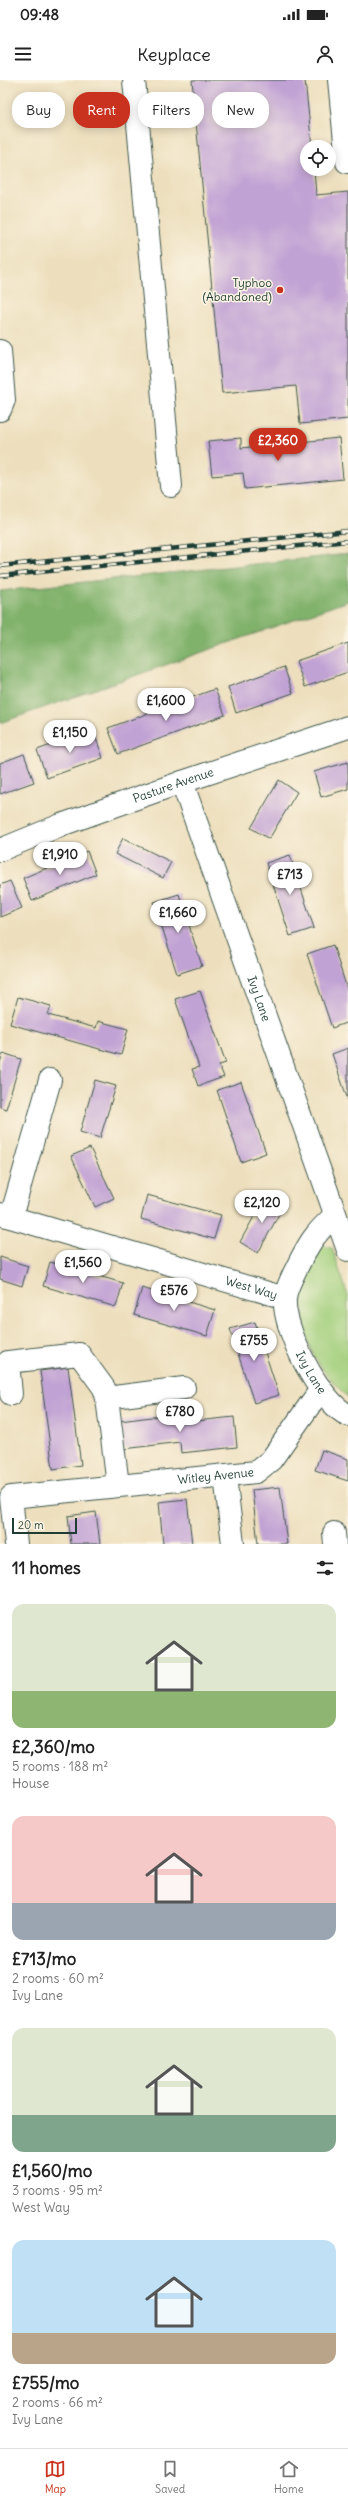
<!DOCTYPE html>
<meta charset="utf-8">
<style>
:root{--surface:#fff;--page:#f6f6f6;--text:#222;--muted:#767676;--line:#e0e0e0;--accent:#c8321e}
body{margin:0;font-family:Delius,sans-serif;background:var(--page);color:var(--text);height:100vh;display:flex;flex-direction:column;font-size:15px;white-space:nowrap}
*{box-sizing:border-box;margin:0}
p{font-size:13px;color:var(--muted)}
.icon{flex:none;width:22px;height:22px;fill:none;stroke:currentColor;stroke-width:2;stroke-linecap:round;stroke-linejoin:round}
.map{position:relative;height:1464px;overflow:hidden}
.side{display:flex;flex-direction:column;background:var(--surface);flex:1}
.side>*{flex:none}
.banner{position:absolute;left:12px;top:12px;width:324px;height:36px;display:flex;gap:8px}
.tools{position:absolute;left:300px;top:60px;display:grid;gap:8px}
.tools a{display:grid;place-items:center;width:36px;height:36px;border-radius:50%;background:var(--surface);box-shadow:0 2px 10px #0003;font-size:20px}
.scale{position:absolute;left:12px;bottom:10px;width:65px;box-sizing:border-box;padding-left:4px;border:2px solid #1f3d34;border-top:0;font-size:11px;line-height:14px;white-space:nowrap;color:#1f3d34;-webkit-text-stroke:3px #fcf5e5;paint-order:stroke}
.price{position:absolute;translate:-50% -34px;padding:0 9px;border-radius:14px;background:#fff;color:#222;font-size:13px;line-height:26px;filter:drop-shadow(0 1px 2px #0008)}
.price::after{content:'';position:absolute;left:50%;top:24px;width:12px;height:9px;margin-left:-6px;background:inherit;clip-path:polygon(0 0,100% 0,50% 100%)}
.price.selected{background:var(--accent);color:#fff}
ul{padding:0;list-style:none}
li{display:grid;align-content:center;gap:8px;height:212px;padding:0 12px}
li span{display:grid;place-items:center;height:124px;border-radius:12px;color:#555}
li>.icon{margin-inline-start:auto}
span .icon{width:72px;height:72px;fill:#fffc;stroke-width:1}
li b{font-size:17px}
h2{display:flex;justify-content:space-between;align-items:center;height:48px;padding:0 12px;font-size:17px}
.pill{padding:0 14px;border-radius:16px;background:var(--surface);box-shadow:0 2px 10px #0003;font-size:14px;line-height:36px}
.pill.selected{background:var(--accent);color:#fff}
.status{display:flex;justify-content:space-between;align-items:center;height:28px;padding:0 20px;background:var(--surface);direction:ltr}
.status svg{height:11px;fill:currentColor}
header{display:flex;justify-content:space-between;align-items:center;height:52px;padding:0 12px;background:var(--surface);font-size:18px;font-weight:600}
.dock{display:flex;justify-content:space-around;align-items:center;height:56px;border-top:1px solid var(--line);background:var(--surface);font-size:11px;color:var(--muted)}
.dock a{display:grid;justify-items:center;gap:2px}
.dock .selected{color:var(--accent)}
.map>svg:first-child{display:block}
.green{fill:#a2cf7c;stroke:#608658}
.forest{fill:#81b26c;stroke:#507850}
.building{fill:#c1a2d4}
.lines{fill:none;stroke-linecap:round;stroke-linejoin:round}
.minor-casing{stroke:#3e5549;stroke-width:24}
.minor{stroke:#fff;stroke-width:22}
.rail-casing{stroke:#1f3d34;stroke-width:4.5}
.rail{stroke:#fcf5e5;stroke-width:3;stroke-dasharray:9;stroke-linecap:butt}
.poi-dot{fill:#c8321e;stroke:#fcf5e5;stroke-width:1.5}
.labels{text-anchor:middle;stroke-width:3;stroke-linejoin:round;paint-order:stroke}
.poi-label{font-size:12px;fill:#1f3d34;stroke:#fcf5e5;text-anchor:end}
.street-label{font-size:12px;fill:#1f3d34;stroke:#fcf5e5}
</style>
<div class="status"><b>09:48</b><svg viewBox="0 0 49 12"><path d="M0 12V9h3v3zM5 12V6h3v6zM10 12V3h3v9zM15 12V0h3v12zM26 1h20v11H26zM47 4h2v5h-2z"/></svg></div>
<header><svg class="icon" aria-label="menu" viewBox="0 0 24 24"><path d="M4 6h16M4 12h16M4 18h16"/></svg>Keyplace<svg class="icon" aria-label="person" viewBox="0 0 24 24"><circle cx="12" cy="8" r="4"/><path d="M4 21q1-7 8-7t8 7"/></svg></header>
<div class="map">
<svg width="348" height="1464" viewBox="0 0 348 1464">
<rect width="100%" height="100%" fill="#fcf5e5"/>
<filter id="ink" filterUnits="userSpaceOnUse"><feTurbulence type="fractalNoise" baseFrequency=".025" numOctaves="2"/><feDisplacementMap in="SourceGraphic" scale="8" xChannelSelector="R" yChannelSelector="G"/><feConvolveMatrix kernelMatrix="1 2 1 2 8 2 1 2 1" color-interpolation-filters="sRGB"/></filter>
<filter id="wash" filterUnits="userSpaceOnUse"><feTurbulence type="fractalNoise" baseFrequency=".012" numOctaves="4" result="noise"/><feDisplacementMap in="SourceGraphic" scale="16" xChannelSelector="R" yChannelSelector="G"/><feGaussianBlur stdDeviation="0.9" result="paint"/><feColorMatrix in="noise" values="0 0 0 0 0 0 0 0 0 0 0 0 0 0 0 0 0 1.4 0 .05"/><feComposite in="paint" operator="in"/></filter>
<g filter="url(#wash)">
<rect width="100%" height="100%" fill="#eddfbd"/>
<path class="green" d="M 324,1166 L 332,1168 L 348,1216 L 348,1317 C 299,1272 295,1235 312,1174 Z"/>
<path class="forest" d="M 348,474 L 348,521 L 0,643 L 0,511 Z"/>
<g id="blocks">
<path class="building" d="M 192,0 L 305,0 L 312,67 L 307,67 L 307,89 L 314,89 L 316,115 L 348,112 L 348,339 L 300,344 L 296,306 L 222,313 Z
M 241,358 L 241,368 L 339,358 L 343,399 L 245,409 L 243,393 L 212,396 L 208,361 Z
M 348,563 L 348,592 L 305,607 L 296,581 Z
M 284,587 L 293,613 L 236,633 L 228,607 Z
M 215,609 L 225,635 L 118,674 L 108,648 Z
M 93,650 L 103,678 L 47,698 L 37,670 Z
M 24,674 L 34,702 L 0,714 L 0,683 Z
M 348,682 L 348,709 L 321,717 L 314,692 Z
M 279,700 L 297,712 L 269,759 L 251,748 Z
M 123,758 L 171,782 L 163,798 L 115,774 Z
M 87,771 L 96,794 L 32,821 L 23,798 Z
M 290,775 L 314,848 L 290,856 L 266,783 Z
M 10,801 L 22,828 L 0,837 L 0,805 Z
M 179,814 L 202,886 L 177,894 L 154,822 Z
M 333,865 L 348,912 L 348,942 L 332,948 L 307,874 Z
M 200,911 L 226,983 L 219,985 L 224,997 L 198,1006 L 192,989 L 199,987 L 175,919 Z
M 18,917 L 51,926 L 48,935 L 96,948 L 98,941 L 128,949 L 121,975 L 10,944 Z
M 348,968 L 348,1020 L 332,974 Z
M 3,973 L 21,979 L 6,1029 L 0,1027 L 0,983 Z
M 95,1000 L 116,1006 L 100,1058 L 80,1052 Z
M 241,1002 L 266,1073 L 241,1082 L 217,1010 Z
M 90,1068 L 114,1118 L 95,1127 L 71,1076 Z
M 147,1115 L 221,1135 L 214,1159 L 141,1139 Z
M 266,1115 L 284,1125 L 258,1173 L 240,1162 Z
M 0,1177 L 28,1186 L 22,1206 L 0,1199 Z
M 50,1182 L 123,1203 L 116,1227 L 43,1206 Z
M 142,1208 L 215,1230 L 207,1256 L 134,1235 Z
M 255,1242 L 279,1315 L 254,1323 L 230,1249 Z
M 68,1287 L 81,1385 L 53,1389 L 40,1291 Z
M 175,1334 L 177,1343 L 234,1337 L 237,1367 L 181,1373 L 180,1362 L 124,1369 L 120,1341 Z
M 322,1370 L 348,1379 L 348,1401 L 315,1390 Z
M 280,1407 L 287,1464 L 258,1464 L 252,1410 Z
M 187,1419 L 192,1464 L 163,1464 L 159,1422 Z
M 96,1432 L 100,1464 L 71,1464 L 68,1436 Z"/>
</g>
</g>
<g filter="url(#ink)">
<use href="#blocks" fill-opacity="0" stroke="#3e5549" stroke-width="1"/>
<g class="lines">
<defs>
<g id="minor">
<path d="M 134,0 L 171,406"/>
<path d="M 339,0 L 347,82"/>
<path d="M 0,271 L 4,320 L 0,330"/>
<path id="s1" d="M 182,702 L 348,1170"/>
<path id="s2" d="M 0,770 L 61,745 L 182,702 L 348,647"/>
<path id="s3" d="M 0,1134 L 285,1218"/>
<path id="s4" d="M 335,1135 C 329,1141 321,1148 316,1155 C 308,1164 286,1206 285,1218 C 282,1248 320,1323 348,1335"/>
<path d="M 11,1137 L 50,1000"/>
<path d="M 11,1314 L 8,1282 L 79,1274 L 104,1308 L 107,1318 L 118,1405"/>
<path d="M 107,1318 L 184,1308"/>
<path d="M 225,1396 L 233,1464"/>
<path d="M 334,1453 L 335,1464"/>
<path id="s5" d="M 16,1464 L 11,1417 L 256,1392 L 271,1380 L 321,1309"/>
</g>
</defs>
<use href="#minor" class="minor-casing"/>
<use href="#minor" class="minor"/>
<defs>
<path id="rail" d="M 0,486 L 348,451
M 0,496 L 348,461"/>
</defs>
<use href="#rail" class="rail-casing"/>
<use href="#rail" class="rail"/>
</g>
</g>
<circle class="poi-dot" cx="280" cy="210" r="4"/>
<g class="labels">
<g class="poi-label">
<text x="272" y="207">Typhoo<tspan x="272" dy="14">(Abandoned)</tspan></text>
</g>
<g class="street-label">
<text dy="4" stroke="none"><textPath href="#s2" startOffset="185">Pasture Avenue</textPath></text>
<text dy="4" stroke="none"><textPath href="#s1" startOffset="230">Ivy Lane</textPath></text>
<text dy="4" stroke="none"><textPath href="#s3" startOffset="262">West Way</textPath></text>
<text dy="4" stroke="none"><textPath href="#s4" startOffset="178">Ivy Lane</textPath></text>
<text dy="4" stroke="none"><textPath href="#s5" startOffset="253">Witley Avenue</textPath></text>
</g>
</g>
</svg>
<div class="tools">
<a><svg class="icon" aria-label="locate" viewBox="0 0 24 24"><circle cx="12" cy="12" r="6"/><path d="M12 2v4M12 18v4M2 12h4M18 12h4"/></svg></a>
</div>
<div class="scale">20 m</div>
<b class="price selected" style="left:278px;top:382px">£2,360</b>
<b class="price" style="left:166px;top:642px">£1,600</b>
<b class="price" style="left:70px;top:674px">£1,150</b>
<b class="price" style="left:60px;top:796px">£1,910</b>
<b class="price" style="left:290px;top:816px">£713</b>
<b class="price" style="left:178px;top:854px">£1,660</b>
<b class="price" style="left:262px;top:1144px">£2,120</b>
<b class="price" style="left:83px;top:1204px">£1,560</b>
<b class="price" style="left:174px;top:1232px">£576</b>
<b class="price" style="left:254px;top:1282px">£755</b>
<b class="price" style="left:180px;top:1353px">£780</b>
<div class="banner">
<a class="pill">Buy</a>
<a class="pill selected">Rent</a>
<a class="pill">Filters</a>
<a class="pill">New</a>
</div>
</div>
<section class="side">
<h2>11 homes<svg class="icon" aria-label="filters" viewBox="0 0 24 24"><path d="M4 7h16M4 17h16"/><circle cx="9" cy="7" r="2"/><circle cx="15" cy="17" r="2"/></svg></h2>
<ul>
<li><span style="background:linear-gradient(#dfe7d0 70%,#8fb573 0)"><svg class="icon" aria-label="home" viewBox="0 0 24 24"><path d="M3 11l9-7 9 7M6 9v11h12V9"/></svg></span><div><b>£2,360/mo</b><p>5 rooms · 188 m²</p><p>House</p></div></li>
<li><span style="background:linear-gradient(#f6c9c9 70%,#9aa5b1 0)"><svg class="icon" aria-label="home" viewBox="0 0 24 24"><path d="M3 11l9-7 9 7M6 9v11h12V9"/></svg></span><div><b>£713/mo</b><p>2 rooms · 60 m²</p><p>Ivy Lane</p></div></li>
<li><span style="background:linear-gradient(#dfe7d0 70%,#7fa58c 0)"><svg class="icon" aria-label="home" viewBox="0 0 24 24"><path d="M3 11l9-7 9 7M6 9v11h12V9"/></svg></span><div><b>£1,560/mo</b><p>3 rooms · 95 m²</p><p>West Way</p></div></li>
<li><span style="background:linear-gradient(#bfe0f5 75%,#b9a48a 0)"><svg class="icon" aria-label="home" viewBox="0 0 24 24"><path d="M3 11l9-7 9 7M6 9v11h12V9"/></svg></span><div><b>£755/mo</b><p>2 rooms · 66 m²</p><p>Ivy Lane</p></div></li>
</ul>
</section>
<nav class="dock">
<a class="selected"><svg class="icon" aria-label="map" viewBox="0 0 24 24"><path d="M3 6l6-2 6 2 6-2v14l-6 2-6-2-6 2zM9 4v14M15 6v14"/></svg>Map</a>
<a><svg class="icon" aria-label="saved" viewBox="0 0 24 24"><path d="M7 4h10v16l-5-4-5 4z"/></svg>Saved</a>
<a><svg class="icon" aria-label="home" viewBox="0 0 24 24"><path d="M3 11l9-7 9 7M6 9v11h12V9"/></svg>Home</a>
</nav>
